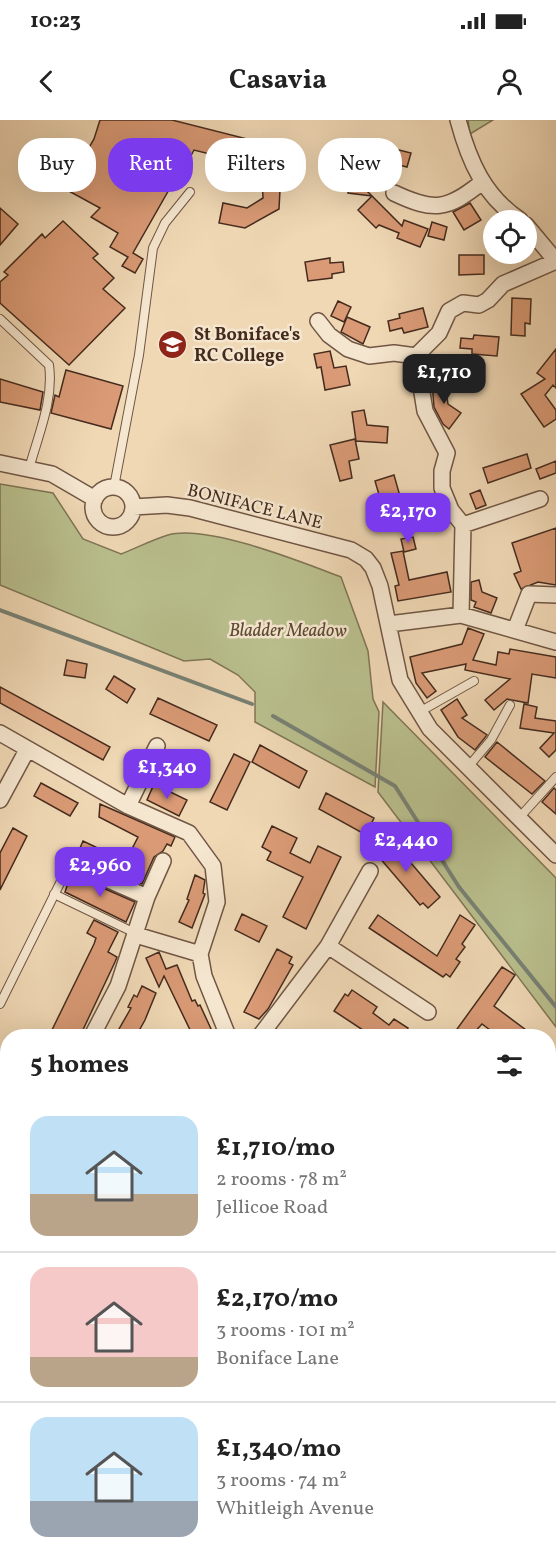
<!DOCTYPE html>
<meta charset="utf-8">
<style>
:root{--surface:#fff;--page:#f6f6f6;--text:#222;--muted:#767676;--line:#e0e0e0;--accent:#7c3aed}
body{margin:0;font-family:Vollkorn,serif;background:var(--page);color:var(--text);height:100vh;display:flex;flex-direction:column;font-size:22px;white-space:nowrap}
*{box-sizing:border-box;margin:0}
p{font-size:20px;color:var(--muted)}
.icon{flex:none;width:33px;height:33px;fill:none;stroke:currentColor;stroke-width:2;stroke-linecap:round;stroke-linejoin:round}
.map{position:relative;flex:1;overflow:hidden}
.panel{position:absolute;left:0px;top:909px;width:556px;height:536px;display:flex;flex-direction:column;background:var(--surface);border-radius:24px 24px 0 0;box-shadow:0 6px 24px #0002}
.panel>*{flex:none}
.top-card{position:absolute;left:18px;top:18px;width:520px;height:54px;display:flex;gap:12px}
.buttons{position:absolute;left:483px;top:90px;display:grid;gap:12px}
.buttons a{display:grid;place-items:center;width:54px;height:54px;border-radius:50%;background:var(--surface);box-shadow:0 6px 24px #0002;font-size:30px}
.price{position:absolute;translate:-50% -51px;padding:0 14px;border-radius:12px;background:var(--accent);color:#fff;font-size:20px;line-height:39px;filter:drop-shadow(0 2px 3px #0008)}
.price::after{content:'';position:absolute;left:50%;top:36px;width:18px;height:14px;margin-left:-9px;background:inherit;clip-path:polygon(0 0,100% 0,50% 100%)}
.price.on{background:#222;color:#fff}
ul{padding:0;list-style:none}
li{display:flex;align-items:center;gap:18px;height:150px;padding:0 30px}
li+li{border-top:2px solid var(--line)}
li span{display:grid;place-items:center;flex:none;width:168px;height:120px;border-radius:18px;color:#555}
li>.icon{margin-inline-start:auto}
span .icon{width:72px;height:72px;fill:#fffc;stroke-width:1}
li b{font-size:26px}
h2{display:flex;justify-content:space-between;align-items:center;height:72px;padding:0 30px;font-size:26px}
.tag{padding:0 21px;border-radius:24px;background:var(--surface);box-shadow:0 6px 24px #0002;font-size:21px;line-height:54px}
.tag.on{background:var(--accent);color:#fff}
.status{display:flex;justify-content:space-between;align-items:center;height:42px;padding:0 30px;background:var(--surface);direction:ltr}
.status svg{height:16px;fill:currentColor}
header{display:flex;justify-content:space-between;align-items:center;height:78px;padding:0 30px;background:var(--surface);font-size:27px;font-weight:700}
.map>svg:first-child{display:block}
.green{fill:#b9bf8d;stroke:#7f7556;stroke-width:1.5}
.lines{fill:none;stroke-linecap:round;stroke-linejoin:round}
.stream{stroke:#788174;stroke-width:4}
.building{fill:#d99a75;stroke:#452b1e;stroke-width:1.5}
.lane-casing{stroke:#705644;stroke-width:10}
.street-casing{stroke:#705644;stroke-width:18}
.secondary-casing{stroke:#452b1e;stroke-width:26}
.lane{stroke:#f5e6cf;stroke-width:8}
.street{stroke:#f5e6cf;stroke-width:15}
.secondary{stroke:#f5e6cf;stroke-width:22}
.labels{text-anchor:middle;stroke-width:5;stroke-linejoin:round;paint-order:stroke}
.poi-label{font-size:18px;font-weight:bold;fill:#452b1e;stroke:#f5e6cf;text-anchor:start}
.street-label{font-size:18px;fill:#452b1e;stroke:#f5e6cf}
.park-label{font-size:18px;font-style:italic;fill:#5c4934;stroke:#f5e6cf}
</style>
<div class="status"><b>10:23</b><svg viewBox="0 0 49 12"><path d="M0 12V9h3v3zM5 12V6h3v6zM10 12V3h3v9zM15 12V0h3v12zM26 1h20v11H26zM47 4h2v5h-2z"/></svg></div>
<header><svg class="icon" aria-label="back" viewBox="0 0 24 24"><path d="M15 5l-7 7 7 7"/></svg>Casavia<svg class="icon" aria-label="person" viewBox="0 0 24 24"><circle cx="12" cy="8" r="4"/><path d="M4 21q1-7 8-7t8 7"/></svg></header>
<div class="map">
<svg width="556" height="1444" viewBox="0 0 556 1444">
<rect width="100%" height="100%" fill="#f0d8b5"/>
<filter id="stains"><feTurbulence type="fractalNoise" baseFrequency=".00333" numOctaves="4"/><feColorMatrix values="0 0 0 0 .2 0 0 0 0 .09 0 0 0 0 .02 0 0 0 .5 -.17"/></filter>
<radialGradient id="worn" r=".72"><stop offset=".6" stop-color="#630" stop-opacity="0"/><stop offset="1" stop-color="#630" stop-opacity=".3"/></radialGradient>
<path class="green" d="M 468,0 L 493,0 L 470,14 Z
M 0,364 L 53,373 L 83,419 L 121,434 C 136,428 152,420 168,415 C 207,404 302,442 341,457 L 368,531 L 373,579 L 379,592 L 375,667 L 255,602 L 255,572 L 238,555 L 210,539 L 184,541 L 0,465 Z
M 383,582 L 556,758 L 556,907 L 378,672 Z"/>
<g class="lines">
<path class="stream" d="M 0,490 L 252,584
M 273,596 L 395,666 L 459,767 L 556,887"/>
</g>
<path class="building" d="M 100,0 L 172,0 L 263,23 L 261,31 L 281,51 L 279,89 L 245,108 L 219,103 L 223,83 L 247,88 L 263,78 L 262,58 L 250,44 L 194,30 L 173,70 L 170,68 L 133,133 L 143,139 L 135,153 L 122,146 L 128,137 L 110,127 L 118,113 L 91,97 L 100,88 L 65,69 L 94,19 Z
M 360,25 L 378,33 L 363,67 L 372,76 L 348,73 L 350,48 Z
M 395,29 L 411,33 L 407,47 L 391,43 Z
M 372,76 L 402,106 L 404,100 L 428,109 L 420,127 L 397,118 L 399,113 L 379,105 L 376,108 L 358,90 Z
M 470,83 L 481,100 L 464,110 L 453,92 Z
M 0,88 L 18,104 L 0,125 Z
M 63,101 L 98,134 L 93,138 L 114,158 L 103,169 L 125,188 L 69,245 L 0,183 L 0,162 L 8,155 L 4,152 L 42,114 L 45,118 Z
M 432,102 L 447,107 L 444,120 L 428,116 Z
M 459,135 L 484,135 L 484,154 L 459,155 Z
M 330,138 L 330,143 L 343,142 L 344,152 L 332,154 L 332,158 L 308,161 L 305,142 Z
M 512,178 L 531,179 L 530,204 L 525,203 L 525,216 L 511,215 Z
M 338,181 L 351,187 L 344,202 L 331,196 Z
M 423,188 L 428,207 L 404,213 L 402,208 L 390,211 L 388,201 L 400,198 L 399,194 Z
M 347,197 L 370,207 L 363,224 L 341,212 Z
M 474,215 L 499,217 L 497,236 L 472,234 L 472,229 L 460,228 L 461,218 L 473,219 Z
M 556,229 L 556,268 L 553,265 L 545,275 L 556,290 L 556,299 L 544,307 L 521,274 L 545,259 L 537,253 Z
M 330,231 L 334,248 L 346,246 L 350,265 L 325,270 L 321,247 L 317,248 L 314,234 Z
M 66,250 L 123,266 L 111,309 L 51,293 L 55,275 L 59,277 Z
M 0,259 L 43,272 L 40,290 L 0,282 Z
M 444,260 L 448,284 L 461,293 L 449,309 L 443,304 L 434,287 L 432,262 Z
M 364,290 L 367,305 L 388,307 L 387,323 L 356,321 L 352,292 Z
M 355,319 L 359,339 L 349,341 L 352,358 L 340,361 L 330,325 Z
M 527,334 L 531,348 L 488,363 L 483,348 Z
M 556,341 L 556,353 L 540,359 L 536,349 Z
M 394,355 L 401,380 L 382,385 L 375,361 Z
M 480,370 L 486,385 L 476,389 L 470,374 Z
M 556,408 L 556,465 L 538,462 L 521,469 L 514,454 L 521,451 L 512,423 Z
M 413,417 L 416,429 L 404,432 L 401,419 Z
M 403,431 L 409,460 L 447,452 L 451,472 L 398,481 L 395,466 L 399,465 L 391,433 Z
M 479,460 L 482,472 L 497,478 L 491,493 L 474,487 L 476,482 L 471,480 L 471,462 Z
M 468,508 L 484,514 L 473,540 L 496,545 L 498,532 L 509,534 L 510,529 L 556,537 L 556,558 L 532,554 L 528,583 L 507,579 L 494,590 L 485,580 L 510,559 L 465,550 L 466,544 L 422,553 L 436,571 L 427,578 L 416,563 L 410,537 L 462,524 Z
M 67,540 L 87,544 L 85,558 L 64,555 Z
M 114,556 L 135,569 L 127,583 L 106,569 Z
M 0,567 L 110,627 L 103,640 L 0,583 Z
M 158,578 L 217,605 L 209,621 L 150,594 Z
M 457,579 L 467,595 L 462,598 L 487,615 L 475,630 L 458,617 L 441,590 Z
M 524,584 L 537,587 L 535,598 L 556,601 L 556,630 L 549,637 L 540,628 L 554,613 L 520,608 Z
M 497,622 L 545,661 L 532,674 L 485,637 Z
M 260,625 L 307,651 L 299,668 L 252,642 Z
M 234,634 L 250,642 L 227,690 L 210,682 Z
M 41,663 L 78,683 L 70,696 L 34,676 Z
M 154,664 L 187,680 L 179,696 L 147,680 Z
M 554,668 L 556,670 L 556,694 L 542,682 Z
M 326,673 L 374,698 L 366,715 L 319,689 Z
M 100,684 L 175,717 L 171,726 L 167,724 L 163,731 L 154,737 L 142,764 L 120,752 L 138,717 L 99,697 Z
M 272,706 L 297,718 L 290,733 L 310,743 L 318,726 L 341,737 L 306,809 L 283,797 L 303,757 L 267,740 L 271,732 L 262,727 Z
M 13,708 L 27,716 L 0,770 L 0,733 Z
M 387,715 L 440,777 L 428,788 L 423,783 L 420,785 L 373,730 Z
M 83,721 L 104,731 L 97,744 L 77,735 Z
M 71,754 L 135,782 L 126,802 L 65,772 Z
M 195,755 L 205,760 L 203,773 L 205,774 L 192,808 L 179,802 L 189,780 L 187,779 Z
M 242,794 L 267,806 L 259,822 L 235,810 Z
M 378,795 L 437,836 L 460,795 L 475,805 L 462,824 L 465,827 L 456,839 L 460,842 L 450,857 L 446,854 L 443,857 L 369,808 Z
M 94,800 L 118,812 L 108,832 L 117,837 L 115,842 L 80,916 L 49,916 L 94,824 L 96,818 L 87,813 Z
M 277,829 L 292,837 L 289,843 L 293,845 L 268,889 L 259,899 L 244,892 Z
M 159,832 L 166,849 L 177,845 L 192,881 L 195,880 L 198,886 L 200,885 L 212,911 L 209,912 L 211,916 L 193,916 L 164,856 L 159,867 L 146,838 Z
M 502,847 L 515,855 L 494,886 L 534,916 L 498,916 L 482,904 L 471,916 L 452,916 Z
M 142,866 L 156,873 L 145,900 L 136,916 L 115,916 L 131,888 L 128,887 L 134,875 L 137,877 Z
M 352,870 L 377,887 L 373,893 L 389,905 L 394,899 L 408,908 L 405,916 L 363,916 L 366,912 L 334,891 L 345,874 L 348,876 Z"/>
<g class="lines">
<defs>
<path id="lane" d="M 0,199 L 49,245 C 54,280 38,315 29,349
M 114,367 L 139,235 L 153,128 L 165,103 L 190,72
M 421,591 L 474,561
M 468,647 L 491,620 L 510,585
M 519,698 L 556,657
M 54,774 L 135,813
M 0,884 L 70,743"/>
<path id="street" d="M 458,0 C 469,41 484,76 520,100
M 394,73 C 434,92 447,90 481,63
M 526,105 L 556,141
M 318,201 L 329,215 L 348,229 L 369,236 L 394,233 L 416,236
M 416,236 L 425,291 L 447,333 L 442,351 L 442,368 L 451,390 L 463,405 L 461,495
M 416,236 L 439,213 L 449,191 L 463,183 L 479,185 L 488,180 L 503,164 L 556,141
M 0,343 L 52,354 L 95,379
M93 387a20 20 0 1 1 40 0a20 20 0 1 1-40 0Z
M 133,387 L 167,385 L 190,388 L 351,430 L 366,439 L 373,448 L 380,466 L 400,560 L 430,609 L 556,735
M 463,405 L 540,379
M 389,504 L 461,495 L 556,522
M 515,510 L 529,474 L 556,475
M 0,613 L 128,686 L 189,713 L 213,746 L 217,782 L 200,834 L 204,856 L 228,916
M 0,680 L 27,630
M 128,686 L 157,626
M 70,743 L 147,777
M 136,815 L 200,834
M 328,826 L 428,892
M 92,916 L 118,866 L 147,777 L 163,741
M 260,916 L 328,826 L 370,751
M 549,1010 L 556,1001
M 0,1094 L 8,1080
M 0,1213 L 8,1214
M 549,1256 L 556,1264
M 0,1343 L 8,1339
M 493,1437 L 508,1444
M 304,1444 L 308,1437"/>
<path id="secondary" d="M 0,1138 L 8,1142
M 0,1157 L 8,1162
M 419,1437 L 430,1444
M 453,1437 L 464,1444"/>
</defs>
<use href="#lane" class="lane-casing"/>
<use href="#street" class="street-casing"/>
<use href="#secondary" class="secondary-casing"/>
<use href="#lane" class="lane"/>
<use href="#street" class="street"/>
<use href="#secondary" class="secondary"/>
</g>
<defs>
<symbol id="school-disc" viewBox="-11 -11 22 22"><circle r="9.5" fill="#8f2418" stroke="#f5e6cf"/><path d="M0-5L7-2L0 1L-7-2ZM-4 1L0 2.5L4 1V4Q0 6-4 4Z" fill="#fff"/></symbol>
</defs>
<g fill-rule="evenodd">
<use href="#school-disc" x="156" y="208" width="33" height="33"/>
</g>
<g class="labels">
<g class="poi-label">
<text x="194" y="220">St Boniface's<tspan x="194" dy="21">RC College</tspan></text>
</g>
<g class="street-label">
<text transform="translate(255 386) rotate(14)" y="6">BONIFACE LANE</text>
</g>
<g class="park-label">
<text x="288" y="516">Bladder Meadow</text>
</g>
</g>
<rect width="100%" height="100%" filter="url(#stains)"/>
<rect width="100%" height="100%" fill="url(#worn)"/>
</svg>
<div class="buttons">
<a><svg class="icon" aria-label="locate" viewBox="0 0 24 24"><circle cx="12" cy="12" r="6"/><path d="M12 2v4M12 18v4M2 12h4M18 12h4"/></svg></a>
</div>
<b class="price on" style="left:444px;top:285px">£1,710</b>
<b class="price" style="left:408px;top:424px">£2,170</b>
<b class="price" style="left:167px;top:680px">£1,340</b>
<b class="price" style="left:406px;top:753px">£2,440</b>
<b class="price" style="left:100px;top:778px">£2,960</b>
<div class="top-card">
<a class="tag">Buy</a>
<a class="tag on">Rent</a>
<a class="tag">Filters</a>
<a class="tag">New</a>
</div>
<section class="panel">
<h2>5 homes<svg class="icon" aria-label="filters" viewBox="0 0 24 24"><path d="M4 7h16M4 17h16"/><circle cx="9" cy="7" r="2"/><circle cx="15" cy="17" r="2"/></svg></h2>
<ul>
<li><span style="background:linear-gradient(#bfe0f5 65%,#b9a48a 0)"><svg class="icon" aria-label="home" viewBox="0 0 24 24"><path d="M3 11l9-7 9 7M6 9v11h12V9"/></svg></span><div><b>£1,710/mo</b><p>2 rooms · 78 m²</p><p>Jellicoe Road</p></div></li>
<li><span style="background:linear-gradient(#f6c9c9 75%,#b9a48a 0)"><svg class="icon" aria-label="home" viewBox="0 0 24 24"><path d="M3 11l9-7 9 7M6 9v11h12V9"/></svg></span><div><b>£2,170/mo</b><p>3 rooms · 101 m²</p><p>Boniface Lane</p></div></li>
<li><span style="background:linear-gradient(#bfe0f5 70%,#9aa5b1 0)"><svg class="icon" aria-label="home" viewBox="0 0 24 24"><path d="M3 11l9-7 9 7M6 9v11h12V9"/></svg></span><div><b>£1,340/mo</b><p>3 rooms · 74 m²</p><p>Whitleigh Avenue</p></div></li>
</ul>
</section>
</div>
